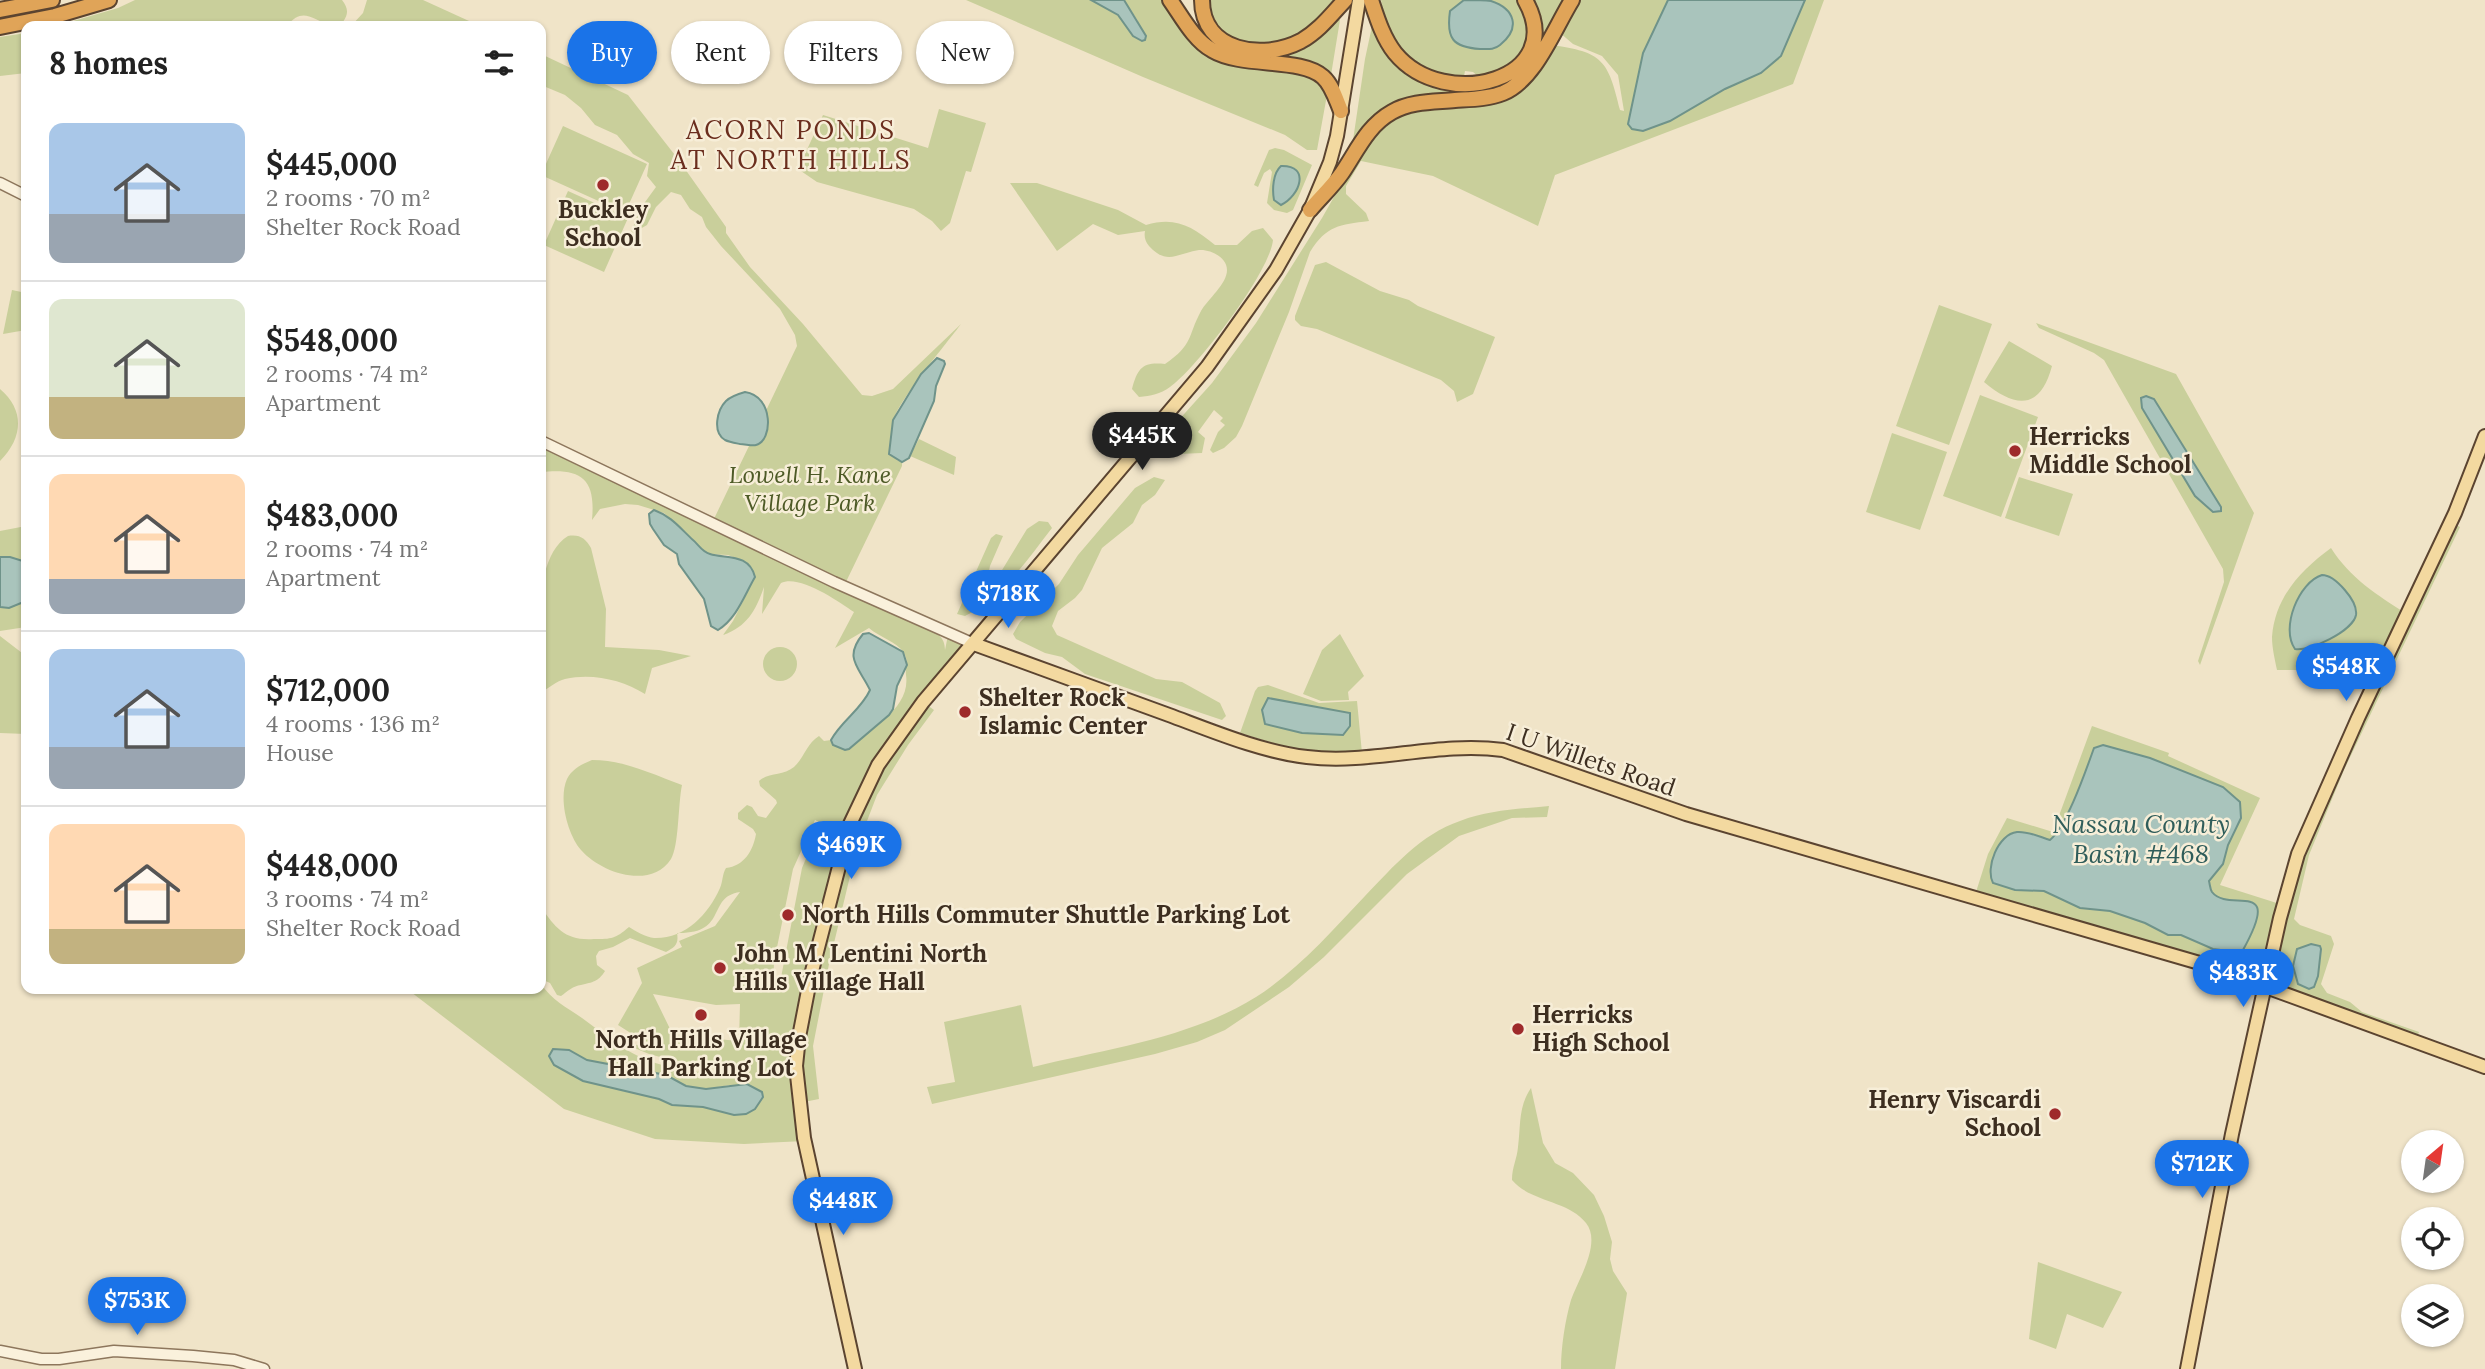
<!DOCTYPE html>
<meta charset="utf-8">
<style>
:root{--surface:#fff;--page:#f6f6f6;--text:#222;--muted:#767676;--line:#e0e0e0;--accent:#1a73e8}
body{margin:0;font-family:Lora,serif;background:var(--page);color:var(--text);height:100vh;display:flex;flex-direction:column;font-size:26px;white-space:nowrap}
*{box-sizing:border-box;margin:0}
p{font-size:23px;color:var(--muted)}
.icon{flex:none;width:38px;height:38px;fill:none;stroke:currentColor;stroke-width:2;stroke-linecap:round;stroke-linejoin:round}
.map{position:relative;flex:1;overflow:hidden}
.sheet{position:absolute;left:21px;top:21px;width:525px;height:973px;display:flex;flex-direction:column;background:var(--surface);border-radius:14px;box-shadow:0 2px 5px #0004}
.sheet>*{flex:none}
.guide{position:absolute;left:567px;top:21px;width:665px;height:63px;display:flex;gap:14px}
.needle{width:46px;rotate:29deg}
.controls{position:absolute;left:2401px;top:1130px;display:grid;gap:14px}
.controls a{display:grid;place-items:center;width:63px;height:63px;border-radius:50%;background:var(--surface);box-shadow:0 2px 5px #0004;font-size:35px}
.price{position:absolute;translate:-50% -60px;padding:0 16px;border-radius:24px;background:var(--accent);color:#fff;font-size:23px;line-height:46px;filter:drop-shadow(0 2px 4px #0008)}
.price::after{content:'';position:absolute;left:50%;top:42px;width:21px;height:16px;margin-left:-10px;background:inherit;clip-path:polygon(0 0,100% 0,50% 100%)}
.price.selected{background:#222;color:#fff}
ul{padding:0;list-style:none}
li{display:flex;align-items:center;gap:21px;height:175px;padding:0 28px}
li+li{border-top:2px solid var(--line)}
li span{display:grid;place-items:center;flex:none;width:196px;height:140px;border-radius:14px;color:#555}
li>.icon{margin-inline-start:auto}
span .icon{width:84px;height:84px;fill:#fffc;stroke-width:1}
li b{font-size:30px}
h2{display:flex;justify-content:space-between;align-items:center;height:84px;padding:0 28px;font-size:30px}
.tag{padding:0 24px;border-radius:32px;background:var(--surface);box-shadow:0 2px 5px #0004;font-size:24px;line-height:63px}
.tag.selected{background:var(--accent);color:#fff}
.map>svg:first-child{display:block}
.green{fill:#c9cf9b;fill-rule:evenodd}
.water{fill:#a9c4bc;stroke:#6f938a;stroke-width:2}
.lines{fill:none;stroke-linecap:round;stroke-linejoin:round}
.minor-casing{stroke:#8d765c;stroke-width:13}
.major-casing{stroke:#5b4430;stroke-width:16}
.highway-casing{stroke:#5b4430;stroke-width:18}
.minor{stroke:#faf1dc;stroke-width:10}
.major{stroke:#f3d9a0;stroke-width:12}
.highway{stroke:#e0a458;stroke-width:14}
.poi-dot{fill:#9e2a2b;stroke:#f7eed8;stroke-width:2.5}
.labels{text-anchor:middle;stroke-width:5;stroke-linejoin:round;paint-order:stroke}
.poi-label{font-size:24px;font-weight:bold;fill:#3d2e20;stroke:#f7eed8;text-anchor:start}
.park-label{font-size:24px;font-style:italic;fill:#4d5a26;stroke:#f7eed8}
.street-label{font-size:24px;fill:#3d2e20;stroke:#f7eed8}
.neighbourhood-label{font-size:26px;letter-spacing:2px;fill:#6b2e1e;stroke:#f7eed8}
.water-label{font-size:26px;font-style:italic;fill:#2f5d5a;stroke:#f7eed8}
</style>
<div class="map">
<svg width="2485" height="1369" viewBox="0 0 2485 1369">
<rect width="100%" height="100%" fill="#f0e4c8"/>
<path class="green" d="M 135,0 L 342,0 C 348,8 349,13 343,22 L 329,25 C 311,18 302,7 287,26 L 56,26 L 118,8 Z
M 367,0 L 423,0 L 480,26 L 351,26 L 363,13 Z
M 966,0 L 1091,0 L 1118,15 L 1133,35 L 1138,21 L 1124,0 L 1164,0 L 1189,37 L 1314,76 L 1322,84 L 1327,95 L 1317,150 L 1307,150 L 1285,135 L 1143,77 Z
M 1206,0 L 1336,0 C 1324,15 1313,27 1296,37 C 1274,49 1223,48 1211,22 C 1208,16 1208,7 1206,0 Z
M 1381,0 L 1520,0 L 1523,3 C 1525,13 1530,27 1528,37 C 1524,62 1500,72 1479,77 L 1473,72 L 1465,71 L 1464,76 C 1457,76 1448,77 1441,76 C 1406,68 1386,32 1381,0 Z
M 1531,0 L 1568,0 L 1545,38 L 1537,36 L 1536,8 Z
M 1577,0 L 1824,0 L 1793,84 L 1555,175 L 1538,226 L 1433,176 L 1361,161 L 1346,186 L 1346,194 L 1366,213 L 1369,221 C 1339,225 1327,225 1310,252 L 1289,312 L 1242,426 L 1236,437 L 1224,448 L 1213,453 L 1210,450 L 1218,432 L 1225,425 L 1220,421 L 1223,418 L 1214,410 L 1198,432 L 1205,438 L 1202,453 L 1178,454 L 1166,447 L 1164,440 L 1167,433 L 1212,383 L 1256,323 L 1322,218 L 1355,160 L 1381,126 L 1413,108 L 1495,100 L 1551,45 C 1603,52 1608,60 1620,110 L 1624,111 L 1618,75 L 1602,56 L 1573,44 L 1559,32 Z
M 1374,17 L 1382,37 L 1435,86 L 1450,90 L 1450,97 L 1419,99 L 1352,147 L 1365,59 Z
M 1337,19 L 1340,20 L 1331,75 L 1261,55 Z
M 26,33 L 26,73 L 0,76 L 0,37 Z
M 541,54 L 628,95 L 678,159 L 726,227 L 726,233 L 750,267 L 803,324 L 862,395 L 872,396 L 893,389 L 961,324 C 948,342 896,403 893,422 C 892,434 896,448 897,460 L 902,462 L 902,466 L 844,586 L 712,523 L 797,346 L 795,335 L 780,309 L 721,246 L 706,227 L 702,217 L 690,209 L 681,195 L 671,192 L 656,207 L 647,225 L 640,229 L 637,236 L 625,248 L 640,209 L 656,187 L 647,176 L 649,163 L 633,154 L 617,135 L 595,125 L 581,108 L 565,95 L 541,85 Z
M 939,109 L 986,123 L 971,172 L 966,171 L 950,223 L 941,231 L 932,221 L 914,209 L 817,182 L 798,169 L 823,115 L 928,148 Z
M 563,126 L 647,164 L 625,213 L 541,175 Z
M 1275,148 L 1284,150 L 1312,165 L 1293,210 L 1287,213 L 1274,210 L 1267,203 L 1272,172 L 1270,169 L 1264,173 L 1258,187 L 1254,185 L 1269,150 Z
M 1010,183 L 1037,183 L 1118,210 L 1146,225 C 1175,216 1192,226 1215,245 L 1237,245 L 1252,231 L 1263,228 L 1273,240 C 1270,272 1197,368 1170,387 C 1160,394 1151,396 1139,397 L 1132,389 C 1138,367 1143,362 1165,364 C 1194,344 1187,337 1201,311 C 1208,299 1227,284 1227,270 C 1227,257 1210,249 1199,250 C 1178,253 1167,266 1149,246 C 1145,241 1144,237 1145,231 L 1118,235 L 1093,224 L 1057,251 Z
M 568,191 L 628,218 L 604,272 L 544,245 Z
M 1326,262 L 1380,291 L 1409,300 L 1418,306 L 1495,337 L 1473,394 L 1457,402 L 1454,391 L 1441,380 L 1317,329 L 1301,326 L 1295,320 L 1295,316 L 1315,265 Z
M 12,290 L 26,293 L 26,330 L 3,334 Z
M 1939,305 L 1992,324 L 1949,445 L 1896,426 Z
M 2036,323 L 2176,374 L 2254,513 L 2200,665 L 2198,661 L 2224,582 L 2223,569 L 2104,360 L 2094,353 L 2039,328 Z
M 2009,341 L 2052,366 C 2040,411 2015,408 1984,382 Z
M 0,389 C 25,410 23,438 0,461 Z
M 1980,395 L 2038,417 L 2001,517 L 1943,496 Z
M 1892,433 L 1947,452 L 1920,530 L 1866,512 Z
M 919,439 L 956,457 L 954,475 L 910,456 Z
M 541,444 L 925,626 C 936,633 945,636 945,650 L 948,635 L 974,644 L 923,702 L 934,710 L 908,745 L 877,795 L 857,847 L 829,964 L 813,1046 L 819,1099 L 799,1103 L 805,1141 L 744,1144 L 655,1139 L 564,1109 L 407,989 L 541,989 L 541,984 C 552,1000 566,1007 582,1018 C 601,1032 619,1047 640,1057 C 666,1069 708,1077 735,1069 L 690,1065 L 649,1054 L 625,1044 L 651,1046 L 618,1025 L 642,983 L 637,968 L 682,947 L 679,941 L 715,926 L 740,892 C 706,897 729,934 677,933 C 679,944 675,947 666,952 L 630,938 L 613,947 L 599,951 L 596,956 L 597,965 L 605,971 C 598,982 593,982 581,985 C 573,986 568,991 561,996 L 557,995 L 550,983 L 541,979 L 541,907 C 556,929 566,941 594,939 C 612,939 615,939 629,927 C 635,931 646,937 654,938 C 685,939 708,915 720,888 C 723,881 722,875 726,868 C 744,866 753,851 756,834 L 753,829 L 738,819 L 738,813 L 747,805 L 752,807 L 758,816 L 766,818 L 777,803 L 776,800 L 760,786 L 759,781 C 769,772 783,776 794,767 C 804,758 807,743 819,736 L 824,741 L 831,740 L 834,745 L 844,750 L 849,749 C 870,727 911,709 906,675 C 905,667 909,661 904,653 C 896,641 879,637 869,628 L 835,648 L 854,612 C 838,601 799,574 781,583 L 762,614 L 764,587 C 756,610 747,627 723,635 L 733,621 L 755,577 L 741,560 L 728,555 L 709,554 L 704,551 L 664,513 L 638,505 L 625,504 L 600,509 L 592,520 C 596,478 581,468 541,472 ZM 815,820 L 821,823 L 802,868 L 779,988 L 773,991 L 774,962 L 793,869 ZM 653,994 L 716,1005 L 740,1004 L 739,1041 L 673,1035 ZM 569,1050 L 587,1060 L 666,1075 L 685,1086 L 706,1089 L 730,1085 L 703,1107 L 672,1105 L 659,1099 L 629,1092 Z
M 1154,477 L 1165,480 L 1155,495 L 1142,505 L 1133,523 L 1102,548 L 1082,590 L 1075,598 L 1058,611 L 1052,626 L 1057,635 L 1156,679 L 1182,682 L 1220,703 L 1226,716 L 1222,720 L 1085,674 L 1062,657 L 1045,653 L 1016,639 L 1013,634 L 1020,622 L 1059,584 L 1078,555 L 1135,488 Z
M 2019,477 L 2073,494 L 2059,536 L 2005,518 Z
M 1039,521 L 1048,522 L 1052,528 C 1027,560 1002,598 965,616 L 957,614 L 991,538 L 996,534 L 1003,536 L 990,566 L 985,590 L 993,585 L 1027,529 Z
M 2450,522 L 2460,527 L 2344,770 L 2309,855 L 2294,919 L 2300,925 L 2331,936 L 2334,944 L 2321,984 L 2327,993 L 2350,1002 L 2362,1012 L 2419,1032 L 2416,1040 L 1976,892 L 1988,854 L 2007,818 L 2053,832 L 2092,726 L 2169,753 L 2168,756 L 2260,798 L 2220,885 L 2283,905 L 2373,686 C 2339,670 2313,670 2277,670 C 2275,660 2272,648 2272,637 C 2275,597 2301,570 2331,548 C 2350,578 2377,595 2407,614 Z
M 26,526 L 26,562 L 10,557 L 0,557 L 0,531 Z
M 568,536 C 580,534 586,539 591,548 L 606,609 L 605,647 L 659,650 L 691,656 L 652,668 L 645,694 C 622,680 593,673 565,679 C 557,681 548,688 541,693 C 541,652 529,560 568,536 Z
M 26,601 L 26,627 L 0,631 L 0,607 L 9,608 Z
M 1340,634 L 1364,676 L 1348,692 L 1349,700 L 1321,701 L 1303,694 L 1322,650 Z
M 0,636 L 26,656 L 26,734 L 0,733 Z
M763 664a17 17 0 1 1 34 0a17 17 0 1 1-34 0Z
M 1268,685 L 1319,703 L 1357,701 L 1362,753 L 1316,752 L 1286,747 L 1240,733 L 1255,691 L 1258,687 Z
M 592,760 C 624,760 652,774 682,785 C 678,804 679,846 671,859 C 651,890 601,873 581,850 C 568,835 558,799 567,779 C 572,769 582,764 592,760 Z
M 1549,806 L 1547,817 L 1512,818 L 1459,836 L 1407,874 L 1324,957 L 1289,987 L 1225,1030 L 1197,1042 L 1155,1054 L 932,1104 L 927,1087 L 955,1082 L 944,1022 L 1021,1005 L 1033,1067 C 1106,1049 1191,1038 1256,997 C 1298,970 1331,932 1365,896 C 1393,867 1421,834 1460,821 C 1489,810 1519,809 1549,806 Z
M 1531,1088 L 1543,1143 L 1555,1163 L 1573,1173 L 1594,1195 L 1604,1216 L 1612,1242 L 1610,1259 L 1613,1271 L 1627,1293 L 1615,1369 L 1561,1369 C 1561,1347 1565,1321 1571,1300 C 1578,1280 1602,1243 1586,1223 C 1568,1200 1530,1202 1512,1180 C 1512,1167 1517,1159 1518,1147 C 1521,1125 1518,1107 1531,1088 Z
M 2038,1262 L 2122,1292 L 2103,1328 L 2067,1314 L 2056,1349 L 2029,1339 Z"/>
<path class="water" d="M 1091,0 L 1124,0 L 1146,36 L 1145,40 L 1142,41 L 1133,36 L 1118,15 Z
M 1464,0 C 1472,0 1483,0 1491,1 C 1515,9 1521,28 1500,45 C 1494,50 1488,49 1480,49 C 1453,47 1446,39 1450,11 Z
M 1668,0 L 1805,0 L 1781,56 L 1761,73 L 1725,89 L 1670,121 L 1643,131 L 1632,129 L 1628,124 L 1643,53 Z
M 1281,166 C 1311,165 1300,196 1281,205 L 1274,200 C 1272,189 1273,173 1281,166 Z
M 937,358 L 944,361 L 945,364 L 936,386 L 934,401 L 909,458 L 902,462 L 889,454 L 893,420 L 921,374 Z
M 745,392 C 774,396 773,441 756,445 C 752,446 745,444 740,444 C 735,443 729,442 725,440 C 712,432 717,410 726,401 C 731,396 738,394 745,392 Z
M 2146,396 L 2154,399 L 2221,507 L 2221,511 L 2213,512 L 2195,496 L 2142,408 L 2141,398 Z
M 654,510 C 671,516 680,528 693,540 C 698,544 702,552 710,554 C 726,559 749,553 755,577 C 744,596 737,618 718,630 L 711,626 L 704,599 L 679,564 L 677,554 L 664,545 L 653,529 L 650,524 L 649,514 Z
M 0,557 L 10,557 L 26,562 L 26,601 L 9,608 L 0,607 Z
M 2322,575 C 2335,575 2358,601 2356,615 C 2353,631 2309,652 2295,649 C 2280,628 2299,582 2322,575 Z
M 869,633 L 903,652 L 907,665 L 897,686 L 893,709 L 889,715 L 849,749 L 845,750 L 833,745 L 831,740 C 842,720 861,710 870,690 C 859,667 843,658 863,634 Z
M 1268,698 L 1350,713 L 1350,726 L 1343,735 L 1302,733 L 1265,724 L 1262,710 Z
M 2103,745 L 2150,758 L 2223,787 L 2240,802 L 2241,818 L 2228,845 L 2223,864 L 2209,881 C 2210,885 2210,889 2212,892 C 2229,914 2284,876 2243,950 L 2236,952 L 2213,949 L 2181,935 L 2168,935 L 2145,923 L 2110,911 L 2080,908 L 2044,891 L 2015,890 L 1993,883 C 1985,868 1998,834 2017,832 C 2028,831 2040,837 2050,840 C 2067,826 2086,770 2094,748 Z
M 2311,944 L 2320,946 L 2321,949 L 2318,976 L 2314,987 L 2309,989 L 2298,984 L 2293,966 L 2297,949 Z
M 553,1049 L 569,1050 L 587,1060 L 666,1075 L 686,1086 L 706,1089 L 747,1084 L 762,1092 L 763,1097 L 755,1109 L 746,1114 L 734,1115 L 703,1107 L 672,1105 L 659,1099 L 583,1081 L 554,1065 L 549,1056 Z"/>
<g class="lines">
<defs>
<path id="minor" d="M 0,183 L 26,196
M 541,441 L 834,582 L 974,644
M 0,1351 L 41,1359 L 59,1359 L 114,1351 L 193,1356 L 234,1360 L 264,1369"/>
<path id="major" d="M 974,644 C 1039,668 1104,691 1169,715 C 1212,731 1262,752 1307,757 C 1372,765 1438,741 1503,750 L 1686,814 L 2203,964 L 2485,1067
M 855,1369 L 804,1138 L 796,1066 L 799,1037 L 811,975 L 850,824 L 878,765 L 923,702 L 1207,367 L 1276,270 L 1310,210 L 1330,162 L 1337,136 L 1359,0
M 2187,1369 L 2232,1134 L 2280,918 L 2298,854 L 2358,718 L 2455,513 L 2485,436"/>
<path id="highway" d="M 1170,0 C 1182,17 1194,40 1212,50 C 1242,68 1301,57 1323,77 C 1332,85 1336,99 1341,111
M 1202,0 C 1202,52 1263,61 1301,41 C 1319,31 1331,15 1345,0
M 1371,0 C 1377,18 1383,38 1395,53 C 1445,114 1570,79 1525,0
M 0,10 L 52,0
M 0,27 L 55,16 L 109,0
M 1310,210 C 1320,198 1333,186 1342,173 C 1357,151 1367,126 1392,112 C 1411,101 1434,102 1455,100 C 1471,99 1488,99 1503,93 C 1535,80 1554,29 1572,0"/>
</defs>
<use href="#minor" class="minor-casing"/>
<use href="#major" class="major-casing"/>
<use href="#highway" class="highway-casing"/>
<use href="#minor" class="minor"/>
<use href="#major" class="major"/>
<use href="#highway" class="highway"/>
</g>
<g class="poi-dot">
<circle cx="603" cy="185" r="7"/>
<circle cx="2015" cy="451" r="7"/>
<circle cx="965" cy="712" r="7"/>
<circle cx="788" cy="915" r="7"/>
<circle cx="720" cy="968" r="7"/>
<circle cx="701" cy="1015" r="7"/>
<circle cx="1518" cy="1029" r="7"/>
<circle cx="2055" cy="1114" r="7"/>
</g>
<g class="labels">
<g class="poi-label">
<text x="603" y="218" text-anchor="middle">Buckley<tspan x="603" dy="28">School</tspan></text>
<text x="2029" y="445">Herricks<tspan x="2029" dy="28">Middle School</tspan></text>
<text x="979" y="706">Shelter Rock<tspan x="979" dy="28">Islamic Center</tspan></text>
<text x="802" y="923">North Hills Commuter Shuttle Parking Lot</text>
<text x="734" y="962">John M. Lentini North<tspan x="734" dy="28">Hills Village Hall</tspan></text>
<text x="1532" y="1023">Herricks<tspan x="1532" dy="28">High School</tspan></text>
<text x="701" y="1048" text-anchor="middle">North Hills Village<tspan x="701" dy="28">Hall Parking Lot</tspan></text>
<text x="2041" y="1108" text-anchor="end">Henry Viscardi<tspan x="2041" dy="28">School</tspan></text>
</g>
<g class="park-label">
<text x="810" y="483">Lowell H. Kane<tspan x="810" dy="28">Village Park</tspan></text>
</g>
<g class="street-label">
<text transform="translate(1591 760) rotate(19)" y="8">I U Willets Road</text>
</g>
<g class="neighbourhood-label">
<text x="791" y="139">ACORN PONDS<tspan x="791" dy="30">AT NORTH HILLS</tspan></text>
</g>
<g class="water-label">
<text x="2141" y="833">Nassau County<tspan x="2141" dy="30">Basin #468</tspan></text>
</g>
</g>
</svg>
<div class="controls">
<a><svg class="needle" viewBox="-14 -14 28 28"><path d="M0-13l5 13h-10z" fill="#e53935"/><path d="M0 13l5-13h-10z" fill="#767676"/></svg></a>
<a><svg class="icon" aria-label="locate" viewBox="0 0 24 24"><circle cx="12" cy="12" r="6"/><path d="M12 2v4M12 18v4M2 12h4M18 12h4"/></svg></a>
<a><svg class="icon" aria-label="layers" viewBox="0 0 24 24"><path d="M12 4l9 5-9 5-9-5zM3 14l9 5 9-5"/></svg></a>
</div>
<b class="price selected" style="left:1142px;top:472px">$445K</b>
<b class="price" style="left:1008px;top:630px">$718K</b>
<b class="price" style="left:2346px;top:703px">$548K</b>
<b class="price" style="left:851px;top:881px">$469K</b>
<b class="price" style="left:2243px;top:1009px">$483K</b>
<b class="price" style="left:2202px;top:1200px">$712K</b>
<b class="price" style="left:843px;top:1237px">$448K</b>
<b class="price" style="left:137px;top:1337px">$753K</b>
<div class="guide">
<a class="tag selected">Buy</a>
<a class="tag">Rent</a>
<a class="tag">Filters</a>
<a class="tag">New</a>
</div>
<section class="sheet">
<h2>8 homes<svg class="icon" aria-label="filters" viewBox="0 0 24 24"><path d="M4 7h16M4 17h16"/><circle cx="9" cy="7" r="2"/><circle cx="15" cy="17" r="2"/></svg></h2>
<ul>
<li><span style="background:linear-gradient(#a9c7e8 65%,#9aa5b1 0)"><svg class="icon" aria-label="home" viewBox="0 0 24 24"><path d="M3 11l9-7 9 7M6 9v11h12V9"/></svg></span><div><b>$445,000</b><p>2 rooms · 70 m²</p><p>Shelter Rock Road</p></div></li>
<li><span style="background:linear-gradient(#dfe7d0 70%,#c2b280 0)"><svg class="icon" aria-label="home" viewBox="0 0 24 24"><path d="M3 11l9-7 9 7M6 9v11h12V9"/></svg></span><div><b>$548,000</b><p>2 rooms · 74 m²</p><p>Apartment</p></div></li>
<li><span style="background:linear-gradient(#ffd9b3 75%,#9aa5b1 0)"><svg class="icon" aria-label="home" viewBox="0 0 24 24"><path d="M3 11l9-7 9 7M6 9v11h12V9"/></svg></span><div><b>$483,000</b><p>2 rooms · 74 m²</p><p>Apartment</p></div></li>
<li><span style="background:linear-gradient(#a9c7e8 70%,#9aa5b1 0)"><svg class="icon" aria-label="home" viewBox="0 0 24 24"><path d="M3 11l9-7 9 7M6 9v11h12V9"/></svg></span><div><b>$712,000</b><p>4 rooms · 136 m²</p><p>House</p></div></li>
<li><span style="background:linear-gradient(#ffd9b3 75%,#c2b280 0)"><svg class="icon" aria-label="home" viewBox="0 0 24 24"><path d="M3 11l9-7 9 7M6 9v11h12V9"/></svg></span><div><b>$448,000</b><p>3 rooms · 74 m²</p><p>Shelter Rock Road</p></div></li>
</ul>
</section>
</div>
